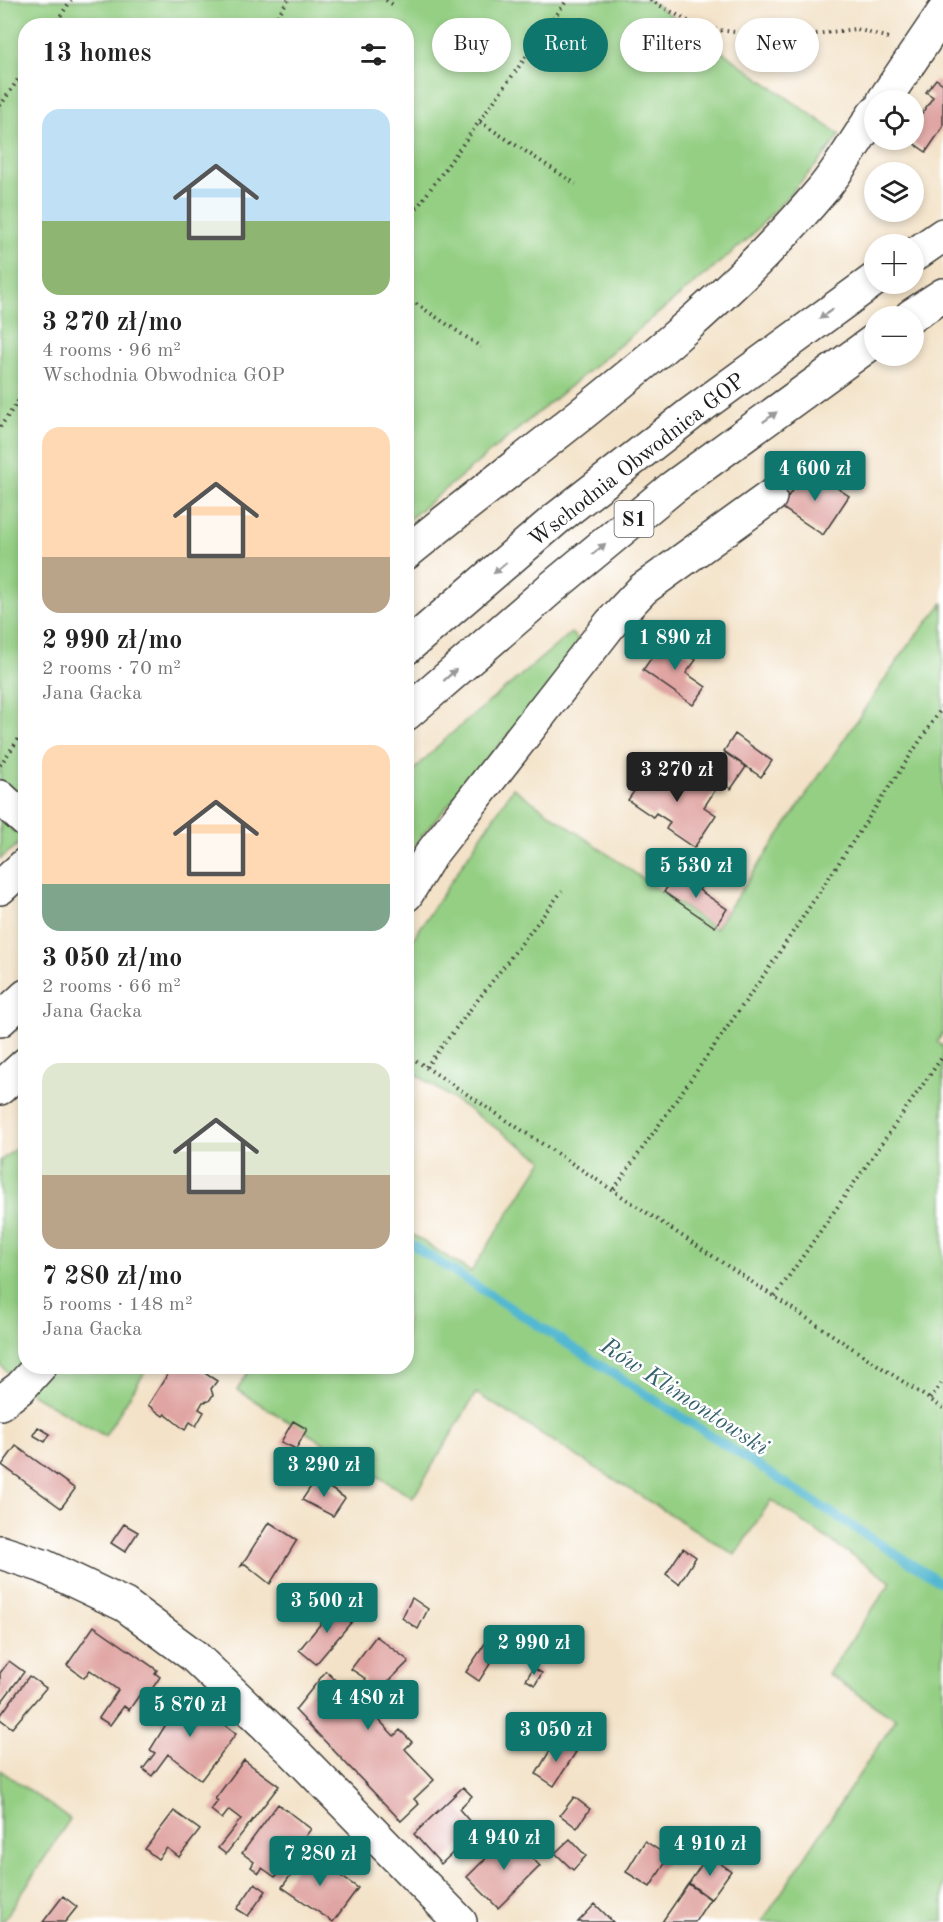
<!DOCTYPE html>
<meta charset="utf-8">
<style>
:root{--surface:#fff;--page:#f2f2f2;--text:#222;--muted:#767676;--accent:#0f766e}
body{margin:0;font-family:"Old Standard TT",serif;background:var(--page);color:var(--text);height:100vh;display:flex;flex-direction:column;font-size:22px;white-space:nowrap}
*{box-sizing:border-box;margin:0}
p{font-size:20px;color:var(--muted)}
.icon{flex:none;width:33px;height:33px;fill:none;stroke:currentColor;stroke-width:2;stroke-linecap:round;stroke-linejoin:round}
.map{position:relative;flex:1;overflow:hidden}
.sheet{position:absolute;left:18px;top:18px;width:396px;height:1356px;display:flex;flex-direction:column;background:var(--surface);border-radius:24px;box-shadow:0 3px 9px #0003}
.sheet>*{flex:none}
.top-card{position:absolute;left:432px;top:18px;width:420px;height:54px;display:flex;gap:12px}
.fabs{position:absolute;left:864px;top:90px;display:grid;gap:12px}
.fabs a{display:grid;place-items:center;width:60px;height:60px;border-radius:50%;background:var(--surface);box-shadow:0 3px 9px #0003;font-size:30px}
.price{position:absolute;translate:-50% -51px;padding:0 14px;border-radius:6px;background:var(--accent);color:#fff;font-size:20px;line-height:39px;filter:drop-shadow(0 2px 3px #0008)}
.price::after{content:'';position:absolute;left:50%;top:36px;width:18px;height:14px;margin-left:-9px;background:inherit;clip-path:polygon(0 0,100% 0,50% 100%)}
.price.active{background:#222;color:#fff}
ul{padding:0;list-style:none}
li{display:grid;align-content:center;gap:12px;height:318px;padding:0 24px}
li span{display:grid;place-items:center;height:186px;border-radius:18px;color:#555}
li>.icon{margin-inline-start:auto}
span .icon{width:108px;height:108px;fill:#fffc;stroke-width:1}
li b{font-size:26px}
h2{display:flex;justify-content:space-between;align-items:center;height:72px;padding:0 24px;font-size:26px}
.chip{padding:0 21px;border-radius:27px;background:var(--surface);box-shadow:0 3px 9px #0003;font-size:21px;line-height:54px}
.chip.active{background:var(--accent);color:#fff}
.map>svg:first-child{display:block}
.green{fill:#94cf84;stroke:#587650;stroke-width:1.5}
.lines{fill:none;stroke-linecap:round;stroke-linejoin:round}
.stream{stroke:#53b8d1;stroke-width:9}
.building{fill:#e0a5a3}
.minor-casing{stroke:#3c3a36;stroke-width:36}
.highway-casing{stroke:#3c3a36;stroke-width:36}
.path{stroke:#3c3a36;stroke-width:4;stroke-dasharray:1.5 4.5;stroke-linecap:butt}
.minor{stroke:#fff;stroke-width:33}
.highway{stroke:#fff;stroke-width:33}
.oneway{fill:#999}
.labels{text-anchor:middle;stroke-width:5;stroke-linejoin:round;paint-order:stroke}
.shield{fill:#fff;stroke:#606060;stroke-width:1.5}
.shield-label{font-size:21px;font-weight:bold;fill:#1c1c1c}
.street-label{font-size:22px;fill:#1c1c1c;stroke:#fff}
.water-label{font-size:24px;font-style:italic;fill:#35626d;stroke:#fff}
</style>
<div class="map">
<svg width="943" height="1922" viewBox="0 0 943 1922">
<rect width="100%" height="100%" fill="#fff"/>
<filter id="ink" filterUnits="userSpaceOnUse"><feTurbulence type="fractalNoise" baseFrequency=".0167" numOctaves="2"/><feDisplacementMap in="SourceGraphic" scale="12" xChannelSelector="R" yChannelSelector="G"/><feConvolveMatrix kernelMatrix="1 2 1 2 8 2 1 2 1" color-interpolation-filters="sRGB"/></filter>
<filter id="wash" filterUnits="userSpaceOnUse"><feTurbulence type="fractalNoise" baseFrequency=".008" numOctaves="4" result="noise"/><feDisplacementMap in="SourceGraphic" scale="24" xChannelSelector="R" yChannelSelector="G"/><feGaussianBlur stdDeviation="1.35" result="paint"/><feColorMatrix in="noise" values="0 0 0 0 0 0 0 0 0 0 0 0 0 0 0 0 0 1.4 0 .05"/><feComposite in="paint" operator="in"/></filter>
<g filter="url(#wash)">
<rect width="100%" height="100%" fill="#f3e2c7"/>
<path class="green" d="M 0,0 L 649,0 L 840,135 L 820,161 L 748,239 L 407,521 L 406,26 L 26,26 L 26,838 L 0,859 Z
M 943,603 L 943,1033 L 937,1042 L 943,1046 L 943,1922 L 762,1922 L 896,1719 L 828,1674 L 891,1582 L 771,1500 L 735,1555 L 476,1393 L 413,1498 L 237,1390 L 251,1367 L 406,1366 L 407,1231 L 471,1272 L 543,1160 L 407,1068 L 407,948 L 513,788 L 715,929 L 909,644 Z
M 571,633 L 585,645 L 407,853 L 407,777 L 444,740 Z
M 25,1141 L 26,1366 L 148,1367 L 105,1436 L 33,1395 L 0,1365 L 0,1161 Z
M 0,1770 L 70,1819 L 3,1922 L 0,1922 Z"/>
<g class="lines">
<path class="stream" d="M 406,1241 L 943,1584"/>
</g>
<g id="blocks">
<path class="building" d="M 936,79 L 943,84 L 943,127 L 926,152 L 909,140 L 914,140 L 914,125 L 933,97 L 926,92 Z
M 807,468 L 849,496 L 823,535 L 781,507 Z
M 665,638 L 696,660 L 686,673 L 706,687 L 693,705 L 643,670 Z
M 735,734 L 772,761 L 761,777 L 724,751 Z
M 725,753 L 746,767 L 731,789 L 710,775 Z
M 683,767 L 716,789 L 704,807 L 716,815 L 694,848 L 666,829 L 670,822 L 656,813 L 653,817 L 628,800 L 650,768 L 672,783 Z
M 695,874 L 705,881 L 699,890 L 727,909 L 715,927 L 664,892 L 675,875 L 689,883 Z
M 173,1366 L 194,1366 L 217,1381 L 211,1389 L 213,1395 L 209,1401 L 203,1402 L 199,1409 L 204,1412 L 196,1426 L 190,1422 L 185,1430 L 165,1414 L 163,1416 L 148,1405 Z
M 293,1421 L 307,1429 L 296,1449 L 281,1442 Z
M 38,1427 L 50,1434 L 45,1442 L 33,1435 Z
M 16,1446 L 75,1489 L 61,1508 L 2,1465 Z
M 316,1479 L 345,1498 L 333,1516 L 302,1500 Z
M 269,1522 L 297,1540 L 270,1584 L 245,1564 L 241,1566 Z
M 124,1524 L 138,1532 L 125,1552 L 111,1543 Z
M 683,1548 L 696,1557 L 679,1584 L 666,1574 Z
M 412,1598 L 428,1609 L 418,1629 L 402,1618 Z
M 337,1604 L 354,1619 L 316,1664 L 299,1650 Z
M 94,1626 L 157,1670 L 155,1673 L 160,1677 L 146,1698 L 140,1694 L 129,1710 L 124,1706 L 110,1725 L 99,1718 L 118,1690 L 90,1670 L 84,1678 L 67,1665 Z
M 376,1636 L 409,1661 L 365,1705 L 394,1736 L 400,1730 L 412,1742 L 405,1749 L 434,1780 L 414,1799 L 419,1804 L 401,1821 L 295,1710 L 326,1671 L 353,1697 L 366,1679 L 351,1669 Z
M 490,1636 L 503,1644 L 479,1681 L 466,1672 Z
M 9,1661 L 24,1672 L 0,1704 L 0,1673 Z
M 533,1668 L 542,1673 L 535,1685 L 526,1680 Z
M 29,1676 L 46,1688 L 12,1728 L 0,1719 L 0,1716 Z
M 183,1692 L 236,1734 L 201,1780 L 168,1754 L 152,1776 L 143,1769 L 155,1753 L 150,1750 L 165,1726 L 160,1722 Z
M 556,1740 L 576,1752 L 554,1786 L 536,1774 Z
M 244,1760 L 279,1786 L 226,1854 L 218,1848 L 241,1819 L 229,1810 L 222,1819 L 211,1810 L 218,1801 L 215,1799 Z
M 463,1787 L 472,1796 L 459,1809 L 477,1830 L 441,1864 L 414,1834 Z
M 574,1797 L 590,1809 L 577,1828 L 560,1815 Z
M 278,1804 L 311,1829 L 275,1877 L 262,1868 L 259,1873 L 251,1867 L 254,1862 L 242,1853 Z
M 174,1811 L 200,1830 L 179,1857 L 167,1848 L 158,1859 L 145,1849 Z
M 509,1835 L 540,1866 L 498,1908 L 467,1877 Z
M 570,1839 L 586,1856 L 573,1870 L 555,1853 Z
M 645,1841 L 669,1857 L 650,1887 L 626,1872 Z
M 307,1853 L 358,1888 L 333,1922 L 282,1887 Z
M 708,1855 L 731,1871 L 711,1899 L 689,1883 Z
M 255,1883 L 266,1891 L 248,1916 L 237,1909 Z
M 688,1884 L 710,1899 L 695,1922 L 662,1922 Z
M 63,1896 L 77,1907 L 65,1922 L 43,1922 Z
M 595,1904 L 613,1922 L 578,1922 Z"/>
</g>
</g>
<g filter="url(#ink)">
<use href="#blocks" fill-opacity="0" stroke="#3c3a36" stroke-width="1.5"/>
<g class="lines">
<defs>
<path id="minor" d="M 884,100 L 943,13
M 406,553 C 549,436 704,331 823,189 C 842,166 857,139 874,114
M 0,797 L 26,821
M 0,888 L 26,864
M 406,895 L 431,854 L 611,623 L 643,589 L 770,497
M 0,1403 L 20,1388 L 40,1366
M 0,1552 L 43,1566 L 125,1605 L 194,1656 L 293,1751 L 460,1922"/>
<path id="highway" d="M 914,255 L 943,235
M 911,316 L 943,295
M 406,648 L 556,519 L 692,413 L 874,280
M 406,714 L 550,589 L 672,488 L 874,341
M 0,1020 L 26,996
M 0,1088 L 26,1064"/>
</defs>
<use href="#minor" class="minor-casing"/>
<use href="#highway" class="highway-casing"/>
<path class="path" d="M 386,0 L 395,6
M 650,0 L 701,28 L 784,38 L 856,29 L 889,38
M 54,26 L 71,0
M 271,26 L 288,0
M 0,106 L 26,68
M 480,122 L 576,184
M 406,223 L 567,0
M 406,297 L 481,347
M 0,427 L 26,390
M 0,765 L 26,729
M 406,1054 L 943,1408
M 426,1067 L 562,891
M 614,1189 L 773,962 L 943,706
M 775,1296 L 943,1056
M 930,1399 L 943,1381"/>
<use href="#minor" class="minor"/>
<use href="#highway" class="highway"/>
</g>
<defs><path id="oneway-solid" d="M-6-.8H1V-3.2L6.5 0L1 3.2V.8H-6Z" transform="scale(1.5)"/></defs>
<g class="oneway">
<use href="#oneway-solid" transform="translate(826 314) rotate(144)"/>
<use href="#oneway-solid" transform="translate(770 417) rotate(-36)"/>
<use href="#oneway-solid" transform="translate(599 549) rotate(-40)"/>
<use href="#oneway-solid" transform="translate(500 568) rotate(140)"/>
<use href="#oneway-solid" transform="translate(450 675) rotate(-42)"/>
</g>
</g>
<g class="labels">
<rect class="shield" x="614.5" y="501" width="39" height="36" rx="4.5"/>
<g class="shield-label">
<text x="634" y="526">S1</text>
</g>
<g class="street-label">
<text transform="translate(636 459) rotate(-38)" y="8">Wschodnia Obwodnica GOP</text>
</g>
<g class="water-label">
<text transform="translate(685 1396) rotate(33)" y="8">Rów Klimontowski</text>
</g>
</g>
</svg>
<div class="fabs">
<a><svg class="icon" aria-label="locate" viewBox="0 0 24 24"><circle cx="12" cy="12" r="6"/><path d="M12 2v4M12 18v4M2 12h4M18 12h4"/></svg></a>
<a><svg class="icon" aria-label="layers" viewBox="0 0 24 24"><path d="M12 4l9 5-9 5-9-5zM3 14l9 5 9-5"/></svg></a>
<a>+</a>
<a>−</a>
</div>
<b class="price" style="left:815px;top:502px">4 600 zł</b>
<b class="price" style="left:675px;top:671px">1 890 zł</b>
<b class="price active" style="left:677px;top:803px">3 270 zł</b>
<b class="price" style="left:696px;top:899px">5 530 zł</b>
<b class="price" style="left:324px;top:1498px">3 290 zł</b>
<b class="price" style="left:327px;top:1634px">3 500 zł</b>
<b class="price" style="left:534px;top:1676px">2 990 zł</b>
<b class="price" style="left:368px;top:1731px">4 480 zł</b>
<b class="price" style="left:190px;top:1738px">5 870 zł</b>
<b class="price" style="left:556px;top:1763px">3 050 zł</b>
<b class="price" style="left:504px;top:1871px">4 940 zł</b>
<b class="price" style="left:710px;top:1877px">4 910 zł</b>
<b class="price" style="left:320px;top:1887px">7 280 zł</b>
<div class="top-card">
<a class="chip">Buy</a>
<a class="chip active">Rent</a>
<a class="chip">Filters</a>
<a class="chip">New</a>
</div>
<section class="sheet">
<h2>13 homes<svg class="icon" aria-label="filters" viewBox="0 0 24 24"><path d="M4 7h16M4 17h16"/><circle cx="9" cy="7" r="2"/><circle cx="15" cy="17" r="2"/></svg></h2>
<ul>
<li><span style="background:linear-gradient(#bfe0f5 60%,#8fb573 0)"><svg class="icon" aria-label="home" viewBox="0 0 24 24"><path d="M3 11l9-7 9 7M6 9v11h12V9"/></svg></span><div><b>3 270 zł/mo</b><p>4 rooms · 96 m²</p><p>Wschodnia Obwodnica GOP</p></div></li>
<li><span style="background:linear-gradient(#ffd9b3 70%,#b9a48a 0)"><svg class="icon" aria-label="home" viewBox="0 0 24 24"><path d="M3 11l9-7 9 7M6 9v11h12V9"/></svg></span><div><b>2 990 zł/mo</b><p>2 rooms · 70 m²</p><p>Jana Gacka</p></div></li>
<li><span style="background:linear-gradient(#ffd9b3 75%,#7fa58c 0)"><svg class="icon" aria-label="home" viewBox="0 0 24 24"><path d="M3 11l9-7 9 7M6 9v11h12V9"/></svg></span><div><b>3 050 zł/mo</b><p>2 rooms · 66 m²</p><p>Jana Gacka</p></div></li>
<li><span style="background:linear-gradient(#dfe7d0 60%,#b9a48a 0)"><svg class="icon" aria-label="home" viewBox="0 0 24 24"><path d="M3 11l9-7 9 7M6 9v11h12V9"/></svg></span><div><b>7 280 zł/mo</b><p>5 rooms · 148 m²</p><p>Jana Gacka</p></div></li>
</ul>
</section>
</div>
